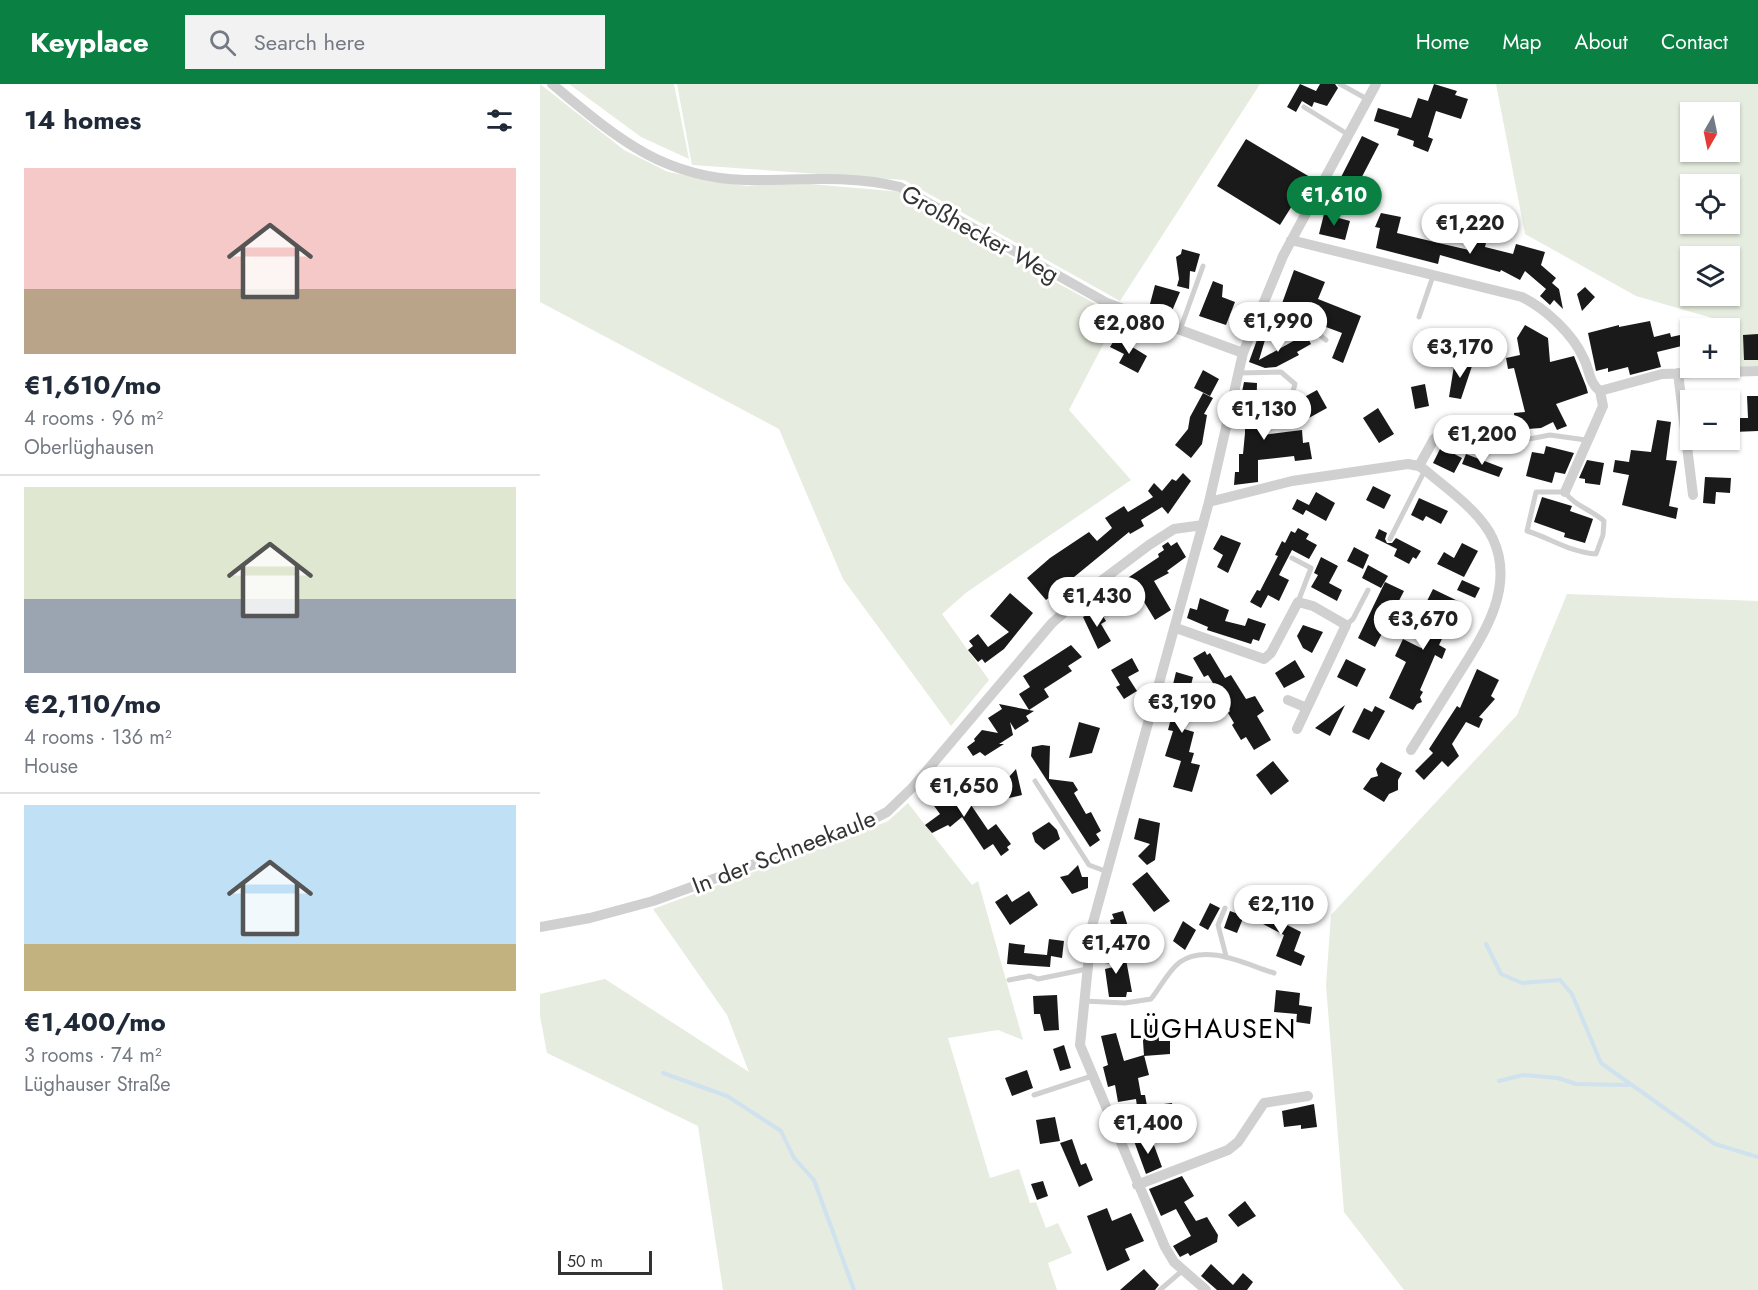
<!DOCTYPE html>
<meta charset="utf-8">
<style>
:root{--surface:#fff;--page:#f2f2f3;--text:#1f2937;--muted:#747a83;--line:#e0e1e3;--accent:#0b8043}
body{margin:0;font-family:Jost,sans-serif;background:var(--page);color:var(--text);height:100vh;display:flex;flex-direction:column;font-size:22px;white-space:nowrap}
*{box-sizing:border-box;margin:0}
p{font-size:20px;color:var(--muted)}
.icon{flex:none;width:33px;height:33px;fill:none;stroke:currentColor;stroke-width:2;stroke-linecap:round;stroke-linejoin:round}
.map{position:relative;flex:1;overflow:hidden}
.details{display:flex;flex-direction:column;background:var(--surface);width:540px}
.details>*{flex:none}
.needle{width:39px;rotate:189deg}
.controls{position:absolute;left:1140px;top:18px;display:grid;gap:12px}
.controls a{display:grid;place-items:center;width:60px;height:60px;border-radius:0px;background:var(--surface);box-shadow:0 2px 4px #0004;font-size:30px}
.scale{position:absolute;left:18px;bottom:15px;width:94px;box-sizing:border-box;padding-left:6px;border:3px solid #333;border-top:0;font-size:16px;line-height:21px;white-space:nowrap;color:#333;-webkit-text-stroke:4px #fff;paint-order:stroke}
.price{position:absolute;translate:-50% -51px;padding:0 14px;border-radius:21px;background:#fff;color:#222;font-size:20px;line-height:39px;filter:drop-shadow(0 2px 3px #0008)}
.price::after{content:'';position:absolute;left:50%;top:36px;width:18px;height:14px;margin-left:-9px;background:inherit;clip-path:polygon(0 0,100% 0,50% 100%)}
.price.selected{background:var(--accent);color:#fff}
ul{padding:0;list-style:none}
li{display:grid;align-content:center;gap:12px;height:318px;padding:0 24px}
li+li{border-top:2px solid var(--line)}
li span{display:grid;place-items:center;height:186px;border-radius:0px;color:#555}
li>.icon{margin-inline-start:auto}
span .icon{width:108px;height:108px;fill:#fffc;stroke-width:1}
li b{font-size:26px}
h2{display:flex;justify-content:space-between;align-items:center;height:72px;padding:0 24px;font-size:26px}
header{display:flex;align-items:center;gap:36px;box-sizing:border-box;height:84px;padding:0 30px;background:var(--accent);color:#fff}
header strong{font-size:28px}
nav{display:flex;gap:33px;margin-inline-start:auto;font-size:21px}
.search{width:420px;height:54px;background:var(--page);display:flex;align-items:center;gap:15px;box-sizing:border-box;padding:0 21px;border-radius:0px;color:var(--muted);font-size:22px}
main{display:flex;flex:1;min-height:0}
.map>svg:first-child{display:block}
.green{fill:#e6ecdf;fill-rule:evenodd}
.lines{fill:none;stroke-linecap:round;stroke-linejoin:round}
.stream{stroke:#cfe2ee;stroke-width:4}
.building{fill:#1a1a1a}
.service{stroke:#d0d0d0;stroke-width:5}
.minor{stroke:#d0d0d0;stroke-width:10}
.labels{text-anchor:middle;stroke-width:6;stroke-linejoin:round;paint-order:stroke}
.street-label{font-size:24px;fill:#333;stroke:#fff}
.quarter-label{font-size:27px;letter-spacing:1.5px;fill:#000;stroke:#fff}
</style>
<header>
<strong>Keyplace</strong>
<div class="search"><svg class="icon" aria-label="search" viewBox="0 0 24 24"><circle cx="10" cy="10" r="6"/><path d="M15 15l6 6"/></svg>Search here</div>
<nav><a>Home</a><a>Map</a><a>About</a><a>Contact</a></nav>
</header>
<main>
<section class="details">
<h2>14 homes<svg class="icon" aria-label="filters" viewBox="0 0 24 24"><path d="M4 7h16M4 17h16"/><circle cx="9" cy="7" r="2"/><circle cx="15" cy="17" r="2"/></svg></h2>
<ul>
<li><span style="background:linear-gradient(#f6c9c9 65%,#b9a48a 0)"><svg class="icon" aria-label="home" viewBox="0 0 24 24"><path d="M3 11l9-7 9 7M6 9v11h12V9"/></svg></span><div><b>€1,610/mo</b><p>4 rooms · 96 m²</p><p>Oberlüghausen</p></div></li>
<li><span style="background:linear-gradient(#dfe7d0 60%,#9aa5b1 0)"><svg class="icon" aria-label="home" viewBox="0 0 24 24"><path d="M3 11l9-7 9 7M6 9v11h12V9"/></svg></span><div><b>€2,110/mo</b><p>4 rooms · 136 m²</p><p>House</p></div></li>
<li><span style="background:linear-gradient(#bfe0f5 75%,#c2b280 0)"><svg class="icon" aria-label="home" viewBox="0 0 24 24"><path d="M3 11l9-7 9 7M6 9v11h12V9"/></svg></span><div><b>€1,400/mo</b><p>3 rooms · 74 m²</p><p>Lüghauser Straße</p></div></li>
</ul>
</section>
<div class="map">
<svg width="1218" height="1206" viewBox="0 0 1218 1206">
<rect width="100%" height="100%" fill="#fff"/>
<path class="green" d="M 0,0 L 84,66 L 128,88 L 206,102 L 246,98 L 363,108 L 475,176 L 578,232 L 529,326 L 591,396 L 427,508 L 402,530 L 449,596 L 411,642 L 303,495 L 239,345 L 0,218 Z
M 29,0 L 134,0 L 149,75 L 101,53 Z
M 137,0 L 720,0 L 580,217 L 364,96 L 152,81 Z
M 956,0 L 1218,0 L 1218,282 L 1197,283 L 1193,240 L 1096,212 L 985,150 ZM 1150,28 L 1190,28 L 1190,68 L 1150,68 ZM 1150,100 L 1190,100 L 1190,140 L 1150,140 ZM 1150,172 L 1190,172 L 1190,212 L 1150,212 Z
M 1027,510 L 1218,517 L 1218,1206 L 864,1206 L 804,1128 L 786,901 L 791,831 L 977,631 Z
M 368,719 L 432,801 L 438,797 L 483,956 L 458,946 L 408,954 L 450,1094 L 479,1085 L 490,1119 L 496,1118 L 506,1144 L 518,1139 L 532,1169 L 508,1179 L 517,1206 L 183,1206 L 158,1042 L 7,969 L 0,932 L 0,910 L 65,895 L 209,988 L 187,931 L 113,825 L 315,751 L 348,737 Z"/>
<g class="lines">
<path class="stream" d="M 946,860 L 961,890 L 982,899 L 1020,896 L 1032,910 L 1061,979 L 1175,1060 L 1218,1073
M 123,989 L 187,1012 L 241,1047 L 254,1074 L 274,1096 L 314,1206
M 959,997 L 983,991 L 1018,994 L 1036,1000 L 1088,1001"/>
</g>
<path class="building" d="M 760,0 L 776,7 L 780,0 L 795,0 L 798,4 L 787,22 L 774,18 L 772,23 L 762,17 L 756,28 L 747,23 Z
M 894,0 L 917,7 L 915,11 L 928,15 L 921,35 L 896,27 L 888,53 L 893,55 L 888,68 L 873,62 L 874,57 L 857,51 L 859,45 L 834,37 L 838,24 L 871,34 L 878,14 L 888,17 Z
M 822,52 L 839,60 L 813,110 L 797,101 Z
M 706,55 L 770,93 L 740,141 L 677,102 Z
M 841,129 L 861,133 L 857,149 L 903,160 L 929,166 L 934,147 L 948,151 L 945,163 L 973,170 L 976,160 L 1005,168 L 1001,181 L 1016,194 L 1012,199 L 1019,205 L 1023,225 L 1014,216 L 1010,221 L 1000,212 L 1006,205 L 985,187 L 980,196 L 961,186 L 960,188 L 900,171 L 898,180 L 836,164 L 840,144 L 835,143 Z
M 784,130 L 810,137 L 805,156 L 779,150 Z
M 642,165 L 660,170 L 655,188 L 650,187 L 649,205 L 637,202 L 639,195 L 636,173 L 641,170 Z
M 754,186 L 785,198 L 778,215 L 821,232 L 803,279 L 792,274 L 802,249 L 746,228 L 739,247 L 729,243 L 736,223 L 740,225 Z
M 673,197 L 683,201 L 682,213 L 695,218 L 686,241 L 659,232 Z
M 615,201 L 640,208 L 632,227 L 610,220 Z
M 1045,203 L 1055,213 L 1042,227 L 1037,210 Z
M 1110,237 L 1114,253 L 1130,249 L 1131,253 L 1149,249 L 1150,260 L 1117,268 L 1121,283 L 1090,291 L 1088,283 L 1068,288 L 1068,284 L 1056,287 L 1048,249 L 1079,241 L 1079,243 Z
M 985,241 L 1008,254 L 1010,278 L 1034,272 L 1046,302 L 1048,309 L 1016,320 L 1027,342 L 1017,346 L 1013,338 L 1001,344 L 975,346 L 974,329 L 985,328 L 974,284 L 968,285 L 966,274 L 980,271 L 977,254 Z
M 766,250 L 771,260 L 757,268 L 759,271 L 736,283 L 725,284 L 709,278 L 718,253 L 725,256 L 719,276 Z
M 1218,250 L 1218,276 L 1204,276 L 1203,251 Z
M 576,253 L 607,272 L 598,289 L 579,279 L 584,270 L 570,263 Z
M 920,276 L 933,279 L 921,315 L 909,313 L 914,282 L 919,283 Z
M 663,286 L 679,295 L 670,312 L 654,304 Z
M 704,298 L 717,299 L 716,341 L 723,341 L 723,351 L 762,346 L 763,359 L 769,358 L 772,375 L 755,377 L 754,372 L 718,376 L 718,398 L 694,401 L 695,388 L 699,388 L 699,370 L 703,370 L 705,349 L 705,323 L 699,323 Z
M 885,300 L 889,322 L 875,325 L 871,303 Z
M 777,306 L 787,324 L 767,335 L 757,317 Z
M 663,309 L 673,314 L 664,330 L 667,331 L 662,360 L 651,374 L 635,361 L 648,345 L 650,333 Z
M 1207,312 L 1218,312 L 1218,347 L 1193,348 L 1192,334 L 1208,334 Z
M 838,324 L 854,350 L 839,359 L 823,334 Z
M 1117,336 L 1131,338 L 1126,376 L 1137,377 L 1129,422 L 1138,424 L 1136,435 L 1082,421 L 1089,391 L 1073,388 L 1075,376 L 1089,378 L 1091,366 L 1111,368 Z
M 1006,362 L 1034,369 L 1025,390 L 1015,388 L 1012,399 L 986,392 L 992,368 L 1004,370 Z
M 901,363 L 922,374 L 914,389 L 893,379 Z
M 926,370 L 963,384 L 959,393 L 922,380 Z
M 1047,376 L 1064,379 L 1060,401 L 1045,399 L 1045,395 L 1039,394 Z
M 643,389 L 651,397 L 628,430 L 622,423 L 601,436 L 604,442 L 590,450 L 589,448 L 506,516 L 487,494 L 510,474 L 549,448 L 557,457 L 572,444 L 565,434 L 584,422 L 588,428 L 613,413 L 608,407 L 614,399 L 622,407 L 632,395 L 636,397 Z
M 1165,393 L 1191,394 L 1190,409 L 1176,408 L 1175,420 L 1163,419 Z
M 833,402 L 851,411 L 844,425 L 826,416 Z
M 776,408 L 795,419 L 786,437 L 766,426 L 763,431 L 752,425 L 757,415 L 769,421 Z
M 1002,413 L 1032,422 L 1030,427 L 1053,435 L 1045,459 L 1024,453 L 1025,449 L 994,438 Z
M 879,414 L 908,427 L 901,440 L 886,432 L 883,437 L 871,431 Z
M 758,444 L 769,450 L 766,455 L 777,461 L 769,475 L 752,466 L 739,491 L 749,496 L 739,517 L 728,511 L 721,524 L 710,518 L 717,506 L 720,507 L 738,472 L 735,471 L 742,457 L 745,459 L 751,447 L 755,449 Z
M 839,445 L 847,449 L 845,455 L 847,459 L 852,459 L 856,454 L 881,467 L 876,475 L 873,473 L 869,480 L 854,472 L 857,465 L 835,454 Z
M 681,451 L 701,459 L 688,489 L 677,483 L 683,471 L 673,465 Z
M 628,458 L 631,462 L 637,458 L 646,473 L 627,487 L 629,489 L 614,497 L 631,526 L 615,536 L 598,508 L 595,510 L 586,495 L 619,473 L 618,470 L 624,466 L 622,462 Z
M 922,459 L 938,467 L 924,493 L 897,480 L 904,468 L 914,474 Z
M 814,463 L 829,471 L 823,485 L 807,477 Z
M 781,473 L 798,482 L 789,499 L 802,506 L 797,517 L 771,503 L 778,491 L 774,489 Z
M 828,481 L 848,492 L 841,504 L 822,494 Z
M 922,496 L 940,504 L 935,514 L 917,506 Z
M 845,498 L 864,507 L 835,563 L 818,554 Z
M 893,505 L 920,518 L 899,561 L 906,565 L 902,575 L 895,571 L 880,606 L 883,608 L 880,613 L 882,618 L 877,620 L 873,626 L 849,614 L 866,578 L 855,572 L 863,555 L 881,564 L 896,540 L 880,531 Z
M 470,509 L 493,529 L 464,565 L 445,579 L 442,575 L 438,578 L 428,566 L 433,562 L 429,557 L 438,550 L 448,563 L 469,548 L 450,532 Z
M 660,514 L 689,526 L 685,537 L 705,542 L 708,534 L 726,540 L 719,557 L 713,555 L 711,560 L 667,546 L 668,543 L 647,534 L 650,524 L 657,526 Z
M 558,524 L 566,537 L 561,540 L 571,557 L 558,565 L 543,533 Z
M 763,541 L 783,548 L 772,569 L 763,564 L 757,552 Z
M 531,561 L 542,573 L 528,582 L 532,587 L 504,605 L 509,613 L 489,626 L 494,627 L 486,632 L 489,637 L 475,646 L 470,638 L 473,651 L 459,660 L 464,660 L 445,672 L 440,668 L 433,672 L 427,663 L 435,657 L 434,655 L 442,646 L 458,649 L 448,634 L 462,625 L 459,620 L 489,626 L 479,610 L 490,603 L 483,592 Z
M 665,567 L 667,571 L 670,569 L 685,594 L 691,591 L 706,615 L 715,612 L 724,627 L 717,632 L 731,656 L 714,666 L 706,653 L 701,656 L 692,641 L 694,639 L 688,629 L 690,627 L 668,591 L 664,593 L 653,574 Z
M 592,574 L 599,587 L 588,593 L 597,607 L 584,615 L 576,603 L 580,601 L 571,586 Z
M 806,575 L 826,585 L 817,603 L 797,593 Z
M 755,576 L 765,593 L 744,604 L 735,589 Z
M 937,585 L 959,596 L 951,612 L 955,615 L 939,633 L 943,635 L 939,644 L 926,638 L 912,660 L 919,672 L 908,683 L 902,677 L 884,696 L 875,687 L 893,669 L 889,665 L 917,622 L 920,624 Z
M 636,588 L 653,593 L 646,621 L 650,622 L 644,645 L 654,648 L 649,668 L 654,669 L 651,679 L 660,681 L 652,708 L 633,703 L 641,677 L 625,672 L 633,647 L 628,646 L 635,619 L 629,617 Z
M 805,621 L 790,652 L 775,644 Z
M 835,622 L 845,627 L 829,656 L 812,648 L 824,624 L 832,628 Z
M 539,638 L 560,644 L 552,669 L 529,674 Z
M 502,661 L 510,662 L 509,695 L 533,698 L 538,706 L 534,709 L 546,730 L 551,728 L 561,747 L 556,750 L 560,756 L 550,763 L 491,672 L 492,663 Z
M 733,677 L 749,697 L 731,711 L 716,691 Z
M 841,678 L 862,689 L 858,696 L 858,706 L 849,710 L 844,718 L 823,705 L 831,694 L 838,692 L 836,685 Z
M 476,685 L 482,711 L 469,714 L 461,702 Z
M 408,700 L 419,714 L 428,707 L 434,715 L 429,718 L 448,746 L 456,740 L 471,760 L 467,763 L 469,766 L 461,772 L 453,760 L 444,766 L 422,733 L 410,743 L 408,741 L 392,749 L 385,741 L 400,730 L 386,711 L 396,703 L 399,707 Z
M 599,734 L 620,739 L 615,776 L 607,781 L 598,772 L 610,760 L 594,755 Z
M 509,738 L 517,746 L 520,755 L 504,766 L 495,758 L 492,749 Z
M 538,781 L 542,793 L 548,793 L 548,804 L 532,810 L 520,793 L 528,791 Z
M 607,788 L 630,817 L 614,828 L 592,800 Z
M 489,807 L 498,821 L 470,841 L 455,818 L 467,810 L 472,818 Z
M 670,819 L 680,824 L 668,846 L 659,841 Z
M 710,822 L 761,848 L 754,867 L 765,872 L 761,882 L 736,872 L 744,851 L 706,831 Z
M 583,827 L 593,858 L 577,862 L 570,836 L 574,835 L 572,830 Z
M 690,827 L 704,832 L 697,849 L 684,844 Z
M 643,837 L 656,846 L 645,866 L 633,857 Z
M 509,855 L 524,857 L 522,874 L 511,872 L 510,883 L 467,880 L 469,859 L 485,861 L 484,869 L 507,871 Z
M 557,870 L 585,870 L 592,908 L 587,908 L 586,913 L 569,913 L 565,885 L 582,881 L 556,878 Z
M 736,906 L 760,909 L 759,921 L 772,923 L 770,940 L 756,938 L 757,930 L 734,928 Z
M 517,911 L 519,946 L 504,947 L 500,930 L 494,930 L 493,912 Z
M 618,940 L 619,957 L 630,957 L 630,970 L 604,972 L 602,942 Z
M 576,949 L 584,977 L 604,971 L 609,991 L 598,994 L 601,1011 L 605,1011 L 607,1022 L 632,1019 L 634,1035 L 606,1039 L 608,1043 L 600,1045 L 596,1015 L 578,1018 L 575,1001 L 568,1003 L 563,983 L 568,981 L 561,952 Z
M 524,961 L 531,984 L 520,987 L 513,965 Z
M 487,986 L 493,1004 L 472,1012 L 465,994 Z
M 774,1020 L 777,1043 L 761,1045 L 761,1041 L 744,1043 L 742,1027 Z
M 515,1033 L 520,1057 L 500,1060 L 496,1036 Z
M 611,1053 L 622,1083 L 606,1090 L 594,1057 Z
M 532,1055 L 541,1081 L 546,1079 L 553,1096 L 539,1103 L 520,1059 Z
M 642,1092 L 654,1112 L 644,1118 L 656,1137 L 667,1133 L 678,1151 L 677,1158 L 650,1172 L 648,1169 L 640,1173 L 633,1162 L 651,1152 L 636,1125 L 621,1132 L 609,1105 Z
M 503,1097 L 508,1112 L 497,1116 L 491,1100 Z
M 705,1117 L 716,1132 L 698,1143 L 688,1131 Z
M 567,1124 L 572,1137 L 591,1129 L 604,1157 L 585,1165 L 590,1176 L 567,1187 L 547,1132 Z
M 671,1180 L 693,1201 L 703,1189 L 713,1198 L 707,1206 L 677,1206 L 661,1192 Z
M 604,1185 L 619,1201 L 615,1206 L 580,1206 Z"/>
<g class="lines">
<path class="service" d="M 800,0 L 827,15
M 764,23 L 809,51
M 879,233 L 893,192
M 712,245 L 735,255 L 764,239 L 786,256
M 640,246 L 663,182
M 699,289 L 741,288 L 755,300 L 750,318
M 989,355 L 1010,351 L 1046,356
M 996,408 L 1025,408 C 1033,421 1052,426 1064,437 L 1063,451 L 1056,470 C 1032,469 1010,454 987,447 Z
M 850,455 L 885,386
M 752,474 L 771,484 L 758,518
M 806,541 L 813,535 L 828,506
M 495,697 L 549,781 L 565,787
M 685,824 L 678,841 L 686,872
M 469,896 L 490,892 L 498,895 L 547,885
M 544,917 L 585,919 L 611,915 C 620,904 628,887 640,878 C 667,859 707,881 734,889
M 494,1011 L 552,992
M 580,1055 L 613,1047 L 646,1048
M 620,1206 L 643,1186"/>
<path class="minor" d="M 12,0 C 74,51 119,93 205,96 C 258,97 308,90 360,103 L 567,219 L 703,269
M 751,156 L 982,213 C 1006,225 1033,250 1044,275 C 1050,287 1049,299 1060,307 L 1122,290 L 1218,287
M 1138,289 L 1153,411
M 879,382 L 894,355 L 914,338
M 1025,408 L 1063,322 L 1060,307
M 669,418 L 752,397 L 868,380 L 879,382 L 885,386 C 907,405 940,427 953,455 C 977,507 939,557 913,599 C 899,621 885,644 871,666
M 636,544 L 724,575 L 731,569 L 758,518 L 773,522 L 806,541 L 757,645
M 748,616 L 767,624
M 0,843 L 50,834 L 113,817 L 322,741 L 347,728 L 373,703 L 512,539 L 557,500 L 609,461 L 634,445 L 663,441
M 597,1101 L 688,1066 L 698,1058 L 724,1019 L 768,1012
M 666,1206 L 634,1178 L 625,1163 L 540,961 L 552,842 L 669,418 L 703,269 L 743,172 L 836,0"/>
</g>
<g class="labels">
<g class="street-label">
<text transform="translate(440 150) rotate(29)" y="8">Großhecker Weg</text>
<text transform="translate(244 768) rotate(-21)" y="8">In der Schneekaule</text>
</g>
<g class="quarter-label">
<text x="673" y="954">LÜGHAUSEN</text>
</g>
</g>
</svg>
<div class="controls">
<a><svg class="needle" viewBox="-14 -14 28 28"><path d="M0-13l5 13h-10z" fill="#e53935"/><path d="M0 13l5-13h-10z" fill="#747a83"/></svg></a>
<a><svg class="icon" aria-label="locate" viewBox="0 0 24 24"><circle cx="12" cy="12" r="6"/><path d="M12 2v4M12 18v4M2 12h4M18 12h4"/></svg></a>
<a><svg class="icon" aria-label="layers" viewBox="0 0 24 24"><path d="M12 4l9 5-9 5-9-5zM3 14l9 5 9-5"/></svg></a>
<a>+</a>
<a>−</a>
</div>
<div class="scale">50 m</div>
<b class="price selected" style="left:794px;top:143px">€1,610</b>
<b class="price" style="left:930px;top:171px">€1,220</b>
<b class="price" style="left:738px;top:269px">€1,990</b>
<b class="price" style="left:589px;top:271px">€2,080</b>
<b class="price" style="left:920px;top:295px">€3,170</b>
<b class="price" style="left:724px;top:357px">€1,130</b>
<b class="price" style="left:942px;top:382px">€1,200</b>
<b class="price" style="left:557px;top:544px">€1,430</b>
<b class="price" style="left:883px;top:567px">€3,670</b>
<b class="price" style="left:642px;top:650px">€3,190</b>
<b class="price" style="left:424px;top:734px">€1,650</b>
<b class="price" style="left:741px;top:852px">€2,110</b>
<b class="price" style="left:576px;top:891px">€1,470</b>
<b class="price" style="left:608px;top:1071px">€1,400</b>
</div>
</main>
